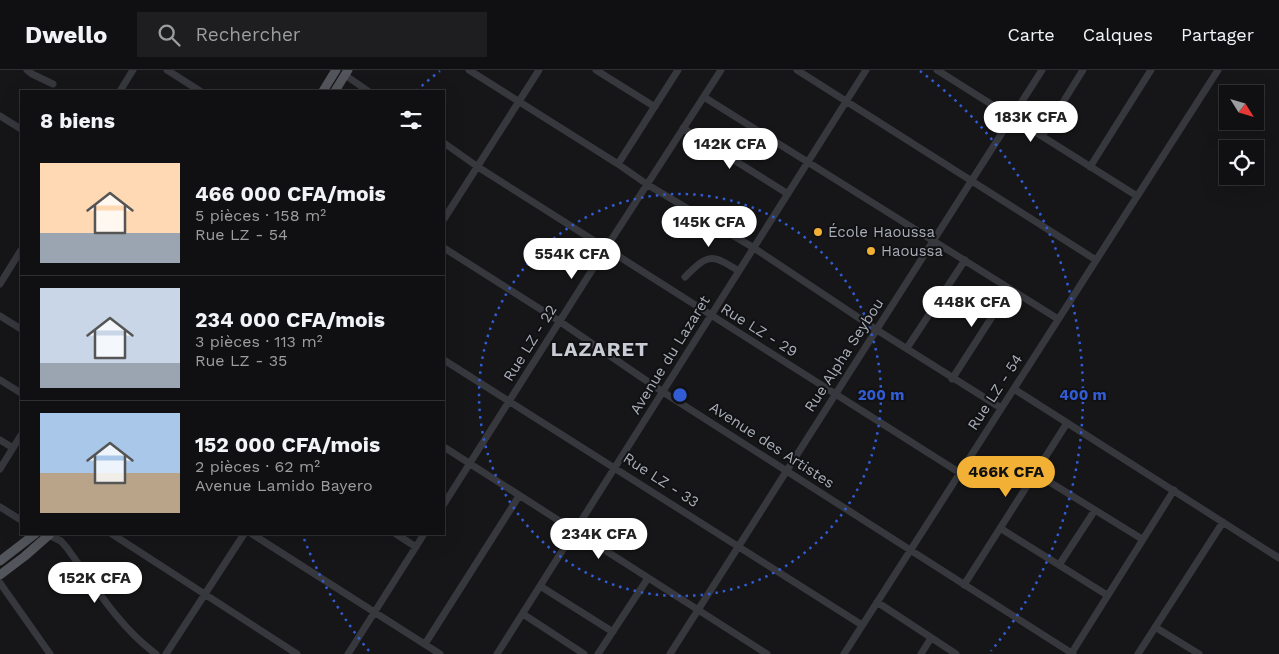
<!DOCTYPE html>
<html lang="fr">
<meta charset="utf-8">
<style>
:root{--surface:#101012;--page:#1e1e20;--text:#f1f3f6;--muted:#9c9d9f;--line:#303032;--accent:#f2b134}
body{margin:0;font-family:"Work Sans",sans-serif;background:var(--page);color:var(--text);height:100vh;display:flex;flex-direction:column;font-size:19px;white-space:nowrap}
*{box-sizing:border-box;margin:0}
p{font-size:16px;color:var(--muted)}
.icon{flex:none;width:28px;height:28px;fill:none;stroke:currentColor;stroke-width:2;stroke-linecap:round;stroke-linejoin:round}
.map{position:relative;flex:1;overflow:hidden}
.sheet{position:absolute;left:20px;top:20px;width:425px;height:445px;display:flex;flex-direction:column;background:var(--surface);border-radius:0px;box-shadow:0 5px 20px #0002,0 0 0 1px var(--line)}
.sheet>*{flex:none}
.needle{width:32px;rotate:127deg}
.controls{position:absolute;left:1219px;top:15px;display:grid;gap:10px}
.controls a{display:grid;place-items:center;width:45px;height:45px;border-radius:0px;background:var(--surface);box-shadow:0 5px 20px #0002,0 0 0 1px var(--line);font-size:25px}
.price{position:absolute;translate:-50% -42px;padding:0 11px;border-radius:18px;background:#fff;color:#222;font-size:16px;line-height:32px;filter:drop-shadow(0 1px 2px #0008)}
.price::after{content:'';position:absolute;left:50%;top:30px;width:15px;height:11px;margin-left:-8px;background:inherit;clip-path:polygon(0 0,100% 0,50% 100%)}
.price.current{background:var(--accent);color:#111}
ul{padding:0;list-style:none}
li{display:flex;align-items:center;gap:15px;height:125px;padding:0 20px}
li+li{border-top:1px solid var(--line)}
li span{display:grid;place-items:center;flex:none;width:140px;height:100px;border-radius:0px;color:#555}
li>.icon{margin-inline-start:auto}
span .icon{width:60px;height:60px;fill:#fffc;stroke-width:1}
li b{font-size:21px}
h2{display:flex;justify-content:space-between;align-items:center;height:60px;padding:0 20px;font-size:21px}
header{display:flex;align-items:center;gap:30px;box-sizing:border-box;height:70px;padding:0 25px;background:var(--surface);border-bottom:1px solid var(--line)}
header strong{font-size:24px}
nav{display:flex;gap:28px;margin-inline-start:auto;font-size:18px}
.search{width:350px;height:45px;background:var(--page);display:flex;align-items:center;gap:12px;box-sizing:border-box;padding:0 18px;border-radius:0px;color:var(--muted);font-size:19px}
.map>svg:first-child{display:block}
.lines{fill:none;stroke-linecap:round;stroke-linejoin:round}
.minor{stroke:#37383d;stroke-width:7}
.major{stroke:#53555c;stroke-width:9}
.ring{fill:none;stroke:#325cd3;stroke-width:2.5;stroke-dasharray:2.5 5}
.poi-dot{fill:#f2b134;stroke:#111113;stroke-width:2}
.labels{text-anchor:middle;stroke-width:4;stroke-linejoin:round;paint-order:stroke}
.poi-label{font-size:15px;fill:#a8adb8;stroke:#111113;text-anchor:start}
.street-label{font-size:15px;fill:#a8adb8;stroke:#111113}
.district-label{font-size:20px;font-weight:bold;letter-spacing:1px;fill:#c9ccd4;stroke:#111113}
.centre{fill:#325cd3;stroke:#111113;stroke-width:2.5}
.ring-label{font-size:15px;text-anchor:middle;font-weight:bold;fill:#325cd3;stroke:#111113;stroke-width:4;stroke-linejoin:round;paint-order:stroke}
</style>
<header>
<strong>Dwello</strong>
<div class="search"><svg class="icon" aria-label="search" viewBox="0 0 24 24"><circle cx="10" cy="10" r="6"/><path d="M15 15l6 6"/></svg>Rechercher</div>
<nav><a>Carte</a><a>Calques</a><a>Partager</a></nav>
</header>
<div class="map">
<svg width="1279" height="584" viewBox="0 0 1279 584">
<rect width="100%" height="100%" fill="#161618"/>
<g class="lines">
<path class="minor" d="M 27,0 L 32,4 L 53,14
M 167,0 L 200,21
M 469,0 L 618,94 L 648,115 L 754,178 L 877,260 L 1001,338
M 596,0 L 655,37
M 797,0 L 1096,190
M 937,0 L 1137,126
M 345,5 L 368,21
M 120,21 L 133,0
M 704,27 L 1058,249
M 0,46 L 21,59
M 683,58 L 788,124
M 1042,66 L 1083,0
M 444,73 L 478,97 L 960,403
M 618,94 L 678,0
M 1090,97 L 1151,0
M 444,149 L 539,0
M 444,178 L 559,251 L 663,322 L 1073,584
M 685,207 C 709,183 711,184 739,201
M 0,214 L 21,180
M 0,246 L 21,259
M 907,278 L 965,190
M 444,290 L 862,555
M 952,309 L 1010,219
M 0,310 L 21,323
M 1014,319 L 1279,488
M 0,370 L 13,378
M 444,377 L 767,584
M 0,399 L 21,365
M 1035,403 L 1142,469
M 444,434 L 606,178 L 721,0
M 0,437 L 21,450
M 1000,458 L 1107,525
M 46,464 L 61,471 L 67,478 C 94,515 119,557 156,584
M 112,464 L 297,584
M 252,464 L 440,584
M 396,464 L 416,477
M 1059,495 L 1095,440
M 0,513 L 50,584
M 964,515 L 1067,353
M 540,516 L 613,562
M 877,532 L 956,584
M 523,544 L 584,584
M 1155,557 L 1199,584
M 425,574 L 519,426
M 166,584 L 244,464
M 348,584 L 424,464
M 497,584 L 866,0
M 598,584 L 648,508
M 670,584 L 1042,0
M 844,584 L 1218,0
M 921,584 L 931,568
M 1071,584 L 1174,420
M 1138,584 L 1223,452"/>
<path class="major" d="M 323,21 L 336,0
M 335,21 L 348,0
M 0,491 L 35,464
M 0,505 L 25,486 L 50,464"/>
</g>
<g class="ring">
<circle cx="680" cy="325" r="201"/>
<path d="M369 581A403 403 0 0 1 303 466M416 21A403 403 0 0 1 440 1M920 1A403 403 0 0 1 991 581"/>
</g>
<g class="poi-dot">
<circle cx="818" cy="162" r="5"/>
<circle cx="871" cy="181" r="5"/>
</g>
<g class="labels">
<g class="poi-label">
<text x="828" y="167">École Haoussa</text>
<text x="881" y="186">Haoussa</text>
</g>
<g class="street-label">
<text transform="translate(759 260) rotate(32)" y="5">Rue LZ - 29</text>
<text transform="translate(530 273) rotate(-58)" y="5">Rue LZ - 22</text>
<text transform="translate(670 285) rotate(-58)" y="5">Avenue du Lazaret</text>
<text transform="translate(844 285) rotate(-57)" y="5">Rue Alpha Seybou</text>
<text transform="translate(995 322) rotate(-57)" y="5">Rue LZ - 54</text>
<text transform="translate(772 375) rotate(33)" y="5">Avenue des Artistes</text>
<text transform="translate(661 410) rotate(33)" y="5">Rue LZ - 33</text>
</g>
<g class="district-label">
<text x="600" y="286">LAZARET</text>
</g>
</g>
<circle cx="680" cy="325" r="8" class="centre"/>
<g class="ring-label">
<text x="881" y="330">200 m</text>
<text x="1083" y="330">400 m</text>
</g>
</svg>
<div class="controls">
<a><svg class="needle" viewBox="-14 -14 28 28"><path d="M0-13l5 13h-10z" fill="#e53935"/><path d="M0 13l5-13h-10z" fill="#9c9d9f"/></svg></a>
<a><svg class="icon" aria-label="locate" viewBox="0 0 24 24"><circle cx="12" cy="12" r="6"/><path d="M12 2v4M12 18v4M2 12h4M18 12h4"/></svg></a>
</div>
<b class="price" style="left:1031px;top:73px">183K CFA</b>
<b class="price" style="left:730px;top:100px">142K CFA</b>
<b class="price" style="left:709px;top:178px">145K CFA</b>
<b class="price" style="left:572px;top:210px">554K CFA</b>
<b class="price" style="left:972px;top:258px">448K CFA</b>
<b class="price current" style="left:1006px;top:428px">466K CFA</b>
<b class="price" style="left:599px;top:490px">234K CFA</b>
<b class="price" style="left:95px;top:534px">152K CFA</b>
<section class="sheet">
<h2>8 biens<svg class="icon" aria-label="filters" viewBox="0 0 24 24"><path d="M4 7h16M4 17h16"/><circle cx="9" cy="7" r="2"/><circle cx="15" cy="17" r="2"/></svg></h2>
<ul>
<li><span style="background:linear-gradient(#ffd9b3 70%,#9aa5b1 0)"><svg class="icon" aria-label="home" viewBox="0 0 24 24"><path d="M3 11l9-7 9 7M6 9v11h12V9"/></svg></span><div><b>466 000 CFA/mois</b><p>5 pièces · 158 m²</p><p>Rue LZ - 54</p></div></li>
<li><span style="background:linear-gradient(#c9d6e8 75%,#9aa5b1 0)"><svg class="icon" aria-label="home" viewBox="0 0 24 24"><path d="M3 11l9-7 9 7M6 9v11h12V9"/></svg></span><div><b>234 000 CFA/mois</b><p>3 pièces · 113 m²</p><p>Rue LZ - 35</p></div></li>
<li><span style="background:linear-gradient(#a9c7e8 60%,#b9a48a 0)"><svg class="icon" aria-label="home" viewBox="0 0 24 24"><path d="M3 11l9-7 9 7M6 9v11h12V9"/></svg></span><div><b>152 000 CFA/mois</b><p>2 pièces · 62 m²</p><p>Avenue Lamido Bayero</p></div></li>
</ul>
</section>
</div>
